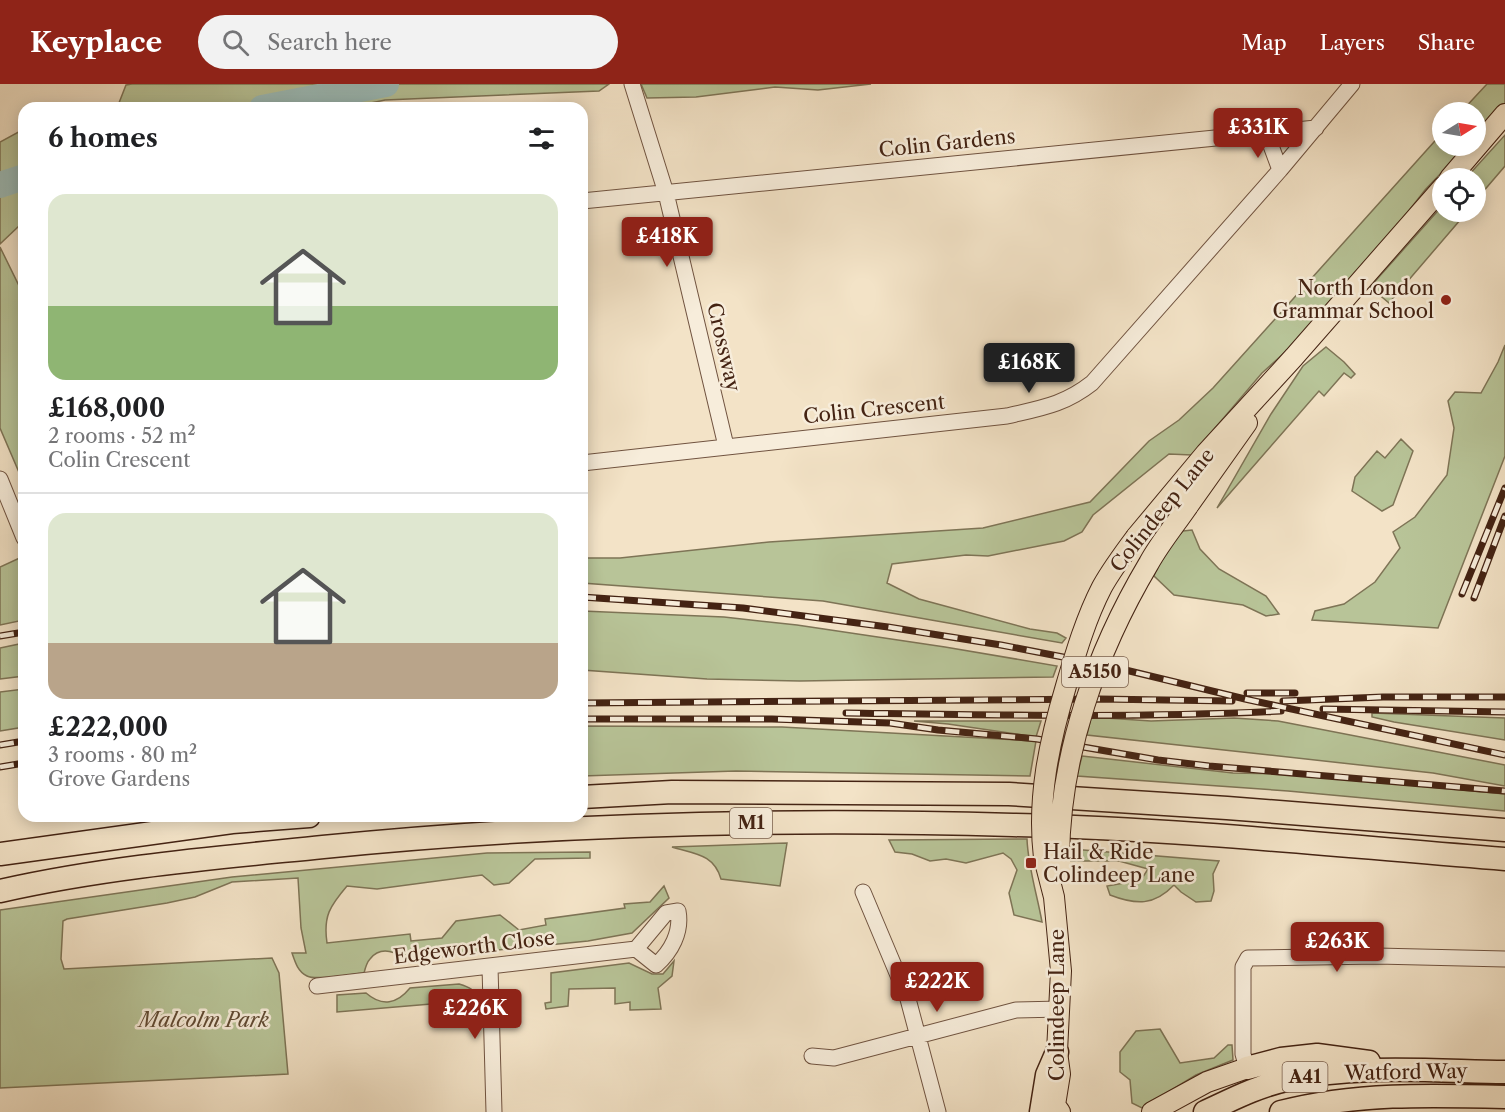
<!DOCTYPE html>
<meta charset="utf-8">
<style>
:root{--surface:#fff;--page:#f2f2f2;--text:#202124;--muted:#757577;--line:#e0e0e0;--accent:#8f2418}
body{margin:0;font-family:"Libre Caslon Text",serif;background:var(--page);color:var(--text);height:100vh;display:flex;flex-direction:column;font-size:22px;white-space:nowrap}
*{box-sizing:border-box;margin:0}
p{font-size:20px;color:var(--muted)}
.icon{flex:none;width:33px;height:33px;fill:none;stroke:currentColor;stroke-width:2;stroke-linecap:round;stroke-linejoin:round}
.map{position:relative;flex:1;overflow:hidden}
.details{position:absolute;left:18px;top:18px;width:570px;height:720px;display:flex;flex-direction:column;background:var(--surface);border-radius:18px;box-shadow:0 3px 15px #0003}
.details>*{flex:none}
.needle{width:39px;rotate:79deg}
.controls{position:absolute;left:1432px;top:18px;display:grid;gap:12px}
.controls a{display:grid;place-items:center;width:54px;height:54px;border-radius:50%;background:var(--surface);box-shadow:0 3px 15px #0003;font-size:30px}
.price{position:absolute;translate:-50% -51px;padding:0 14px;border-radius:6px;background:var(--accent);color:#fff;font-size:20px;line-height:39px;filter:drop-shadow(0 2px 3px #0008)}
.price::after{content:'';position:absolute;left:50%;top:36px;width:18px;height:14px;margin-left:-9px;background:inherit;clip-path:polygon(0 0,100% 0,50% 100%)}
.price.active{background:#222;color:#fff}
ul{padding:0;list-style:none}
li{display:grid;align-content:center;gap:12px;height:318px;padding:0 30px}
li+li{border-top:2px solid var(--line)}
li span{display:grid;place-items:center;height:186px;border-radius:18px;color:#555}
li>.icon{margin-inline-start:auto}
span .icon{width:108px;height:108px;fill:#fffc;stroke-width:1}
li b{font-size:26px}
h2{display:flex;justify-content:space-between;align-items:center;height:72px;padding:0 30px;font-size:26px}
header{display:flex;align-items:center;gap:36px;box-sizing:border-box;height:84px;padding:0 30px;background:var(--accent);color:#fff}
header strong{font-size:28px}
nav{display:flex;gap:33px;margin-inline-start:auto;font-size:21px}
.search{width:420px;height:54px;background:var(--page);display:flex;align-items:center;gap:15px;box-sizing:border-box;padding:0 21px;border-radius:33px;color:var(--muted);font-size:22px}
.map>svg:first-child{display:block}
.green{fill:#b8c498;stroke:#7e7456;stroke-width:1.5}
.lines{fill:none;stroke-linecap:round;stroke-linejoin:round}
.river{stroke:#9cbdba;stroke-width:26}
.minor-casing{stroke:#705340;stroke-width:17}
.major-casing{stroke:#442313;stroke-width:22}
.highway-casing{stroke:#442313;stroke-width:25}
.minor{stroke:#f7eddb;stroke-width:15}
.major{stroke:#f3e3c7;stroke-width:20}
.highway{stroke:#f3e3c7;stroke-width:22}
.rail-casing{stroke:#442313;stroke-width:7}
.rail{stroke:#f7eddb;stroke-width:4.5;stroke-dasharray:14;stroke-linecap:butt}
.major-bridge-casing{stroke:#442313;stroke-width:22;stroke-linecap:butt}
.major-bridge{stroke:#f3e3c7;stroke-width:20}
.poi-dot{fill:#8f2418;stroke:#f7eddb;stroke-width:2}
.labels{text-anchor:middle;stroke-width:5;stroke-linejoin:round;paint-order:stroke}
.shield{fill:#f7eddb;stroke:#7a604f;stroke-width:1.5}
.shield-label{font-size:18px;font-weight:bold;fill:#442313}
.street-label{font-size:20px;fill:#442313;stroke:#f7eddb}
.poi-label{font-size:20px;fill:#442313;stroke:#f7eddb;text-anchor:end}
.park-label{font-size:20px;font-style:italic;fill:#614b34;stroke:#f7eddb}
</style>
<header>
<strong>Keyplace</strong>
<div class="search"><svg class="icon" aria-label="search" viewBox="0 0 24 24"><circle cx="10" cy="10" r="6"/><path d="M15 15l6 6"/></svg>Search here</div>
<nav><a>Map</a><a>Layers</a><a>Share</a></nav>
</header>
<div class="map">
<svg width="1505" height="1028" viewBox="0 0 1505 1028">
<rect width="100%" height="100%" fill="#f3e3c7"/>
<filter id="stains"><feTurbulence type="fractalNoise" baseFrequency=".00333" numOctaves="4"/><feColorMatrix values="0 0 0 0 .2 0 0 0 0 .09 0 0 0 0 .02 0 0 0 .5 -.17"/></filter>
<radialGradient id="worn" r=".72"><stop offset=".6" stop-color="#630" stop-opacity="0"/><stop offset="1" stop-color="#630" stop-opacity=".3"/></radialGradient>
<path class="green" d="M 132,0 L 609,0 L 599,7 L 385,16 L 347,24 L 117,24 L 126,1 Z
M 641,0 L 871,0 L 818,6 L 775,3 L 696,13 L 647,14 Z
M 1487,0 L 1505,0 L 1505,21 L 1476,51 L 1476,28 L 1461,28 Z
M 24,45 L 24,141 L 19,142 L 0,160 L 0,58 Z
M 1443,48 L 1443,62 L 1467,62 L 1425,106 L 1365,183 L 1303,252 L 1262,289 L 1192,371 L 1169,370 L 1093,431 L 1082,448 L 1064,457 L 988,472 L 966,471 L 892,480 L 887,499 L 919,515 L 1030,545 L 1057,549 L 1066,554 L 1062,559 L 823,517 L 582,499 L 582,474 L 620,474 L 769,458 L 983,444 L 1090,418 L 1149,357 L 1179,336 L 1213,304 Z
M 1505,51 L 1505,82 L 1476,116 L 1476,94 L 1466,94 Z
M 1443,121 L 1443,128 L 1467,128 L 1389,219 L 1370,203 Z
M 0,163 L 24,212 L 24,400 L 0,344 Z
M 1505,261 L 1505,372 L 1438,544 L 1312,536 L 1315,527 L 1344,520 L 1375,498 L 1400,464 L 1393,448 L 1415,433 L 1447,391 L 1454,344 L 1448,317 L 1455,308 L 1481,309 L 1498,278 Z
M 1326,263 L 1344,278 L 1355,290 L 1351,294 L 1344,289 L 1324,312 L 1319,307 L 1217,424 L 1271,330 L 1303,282 Z
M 1401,355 L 1413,367 L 1393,421 L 1382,427 L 1352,407 L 1355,393 L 1377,367 L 1385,374 Z
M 1192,446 L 1200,465 L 1219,485 L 1266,512 L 1279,530 L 1266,532 L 1243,521 L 1174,511 L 1154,492 L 1160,471 L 1183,447 Z
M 24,472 L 24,536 L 0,541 L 0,483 Z
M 582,527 L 724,533 L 797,541 L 945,563 L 1057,582 L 1053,593 L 800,597 L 707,595 L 582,586 Z
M 24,559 L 24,592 L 0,595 L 0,564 Z
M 24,605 L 24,643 L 0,647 L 0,608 Z
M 1372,629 L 1505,634 L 1505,656 L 1394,638 L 1372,633 Z
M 1091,633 L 1151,637 L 1234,634 L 1278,637 L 1505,681 L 1505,702 L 1433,689 L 1087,651 Z
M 914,637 L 1041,637 L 1036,653 L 948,640 Z
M 582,642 L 782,643 L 1036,657 L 1030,692 L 736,687 L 582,692 Z
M 1082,672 L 1233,689 L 1290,690 L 1505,710 L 1505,727 L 1288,707 L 1077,692 Z
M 1027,755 C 1028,783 1037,810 1042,838 L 1014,831 L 1009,809 L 1017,786 L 1011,775 L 1003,769 L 966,779 L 946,775 L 930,777 L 912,770 L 895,768 L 889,756 Z
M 787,759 L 780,802 L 721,795 C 714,770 695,770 672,763 Z
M 1071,765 L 1219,777 L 1213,790 L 1214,807 L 1211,817 L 1196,818 L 1181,808 L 1174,801 C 1154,822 1136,821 1110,811 L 1107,802 L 1141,796 L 1148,785 L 1119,777 L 1071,777 Z
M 590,768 L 590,774 L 535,775 L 509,799 L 494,801 L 482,791 L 377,805 L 347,802 C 330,822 323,832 327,859 L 410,850 L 411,857 L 442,854 L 456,837 L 500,831 L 519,846 L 546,841 L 545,835 L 625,824 L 624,820 L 650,818 L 664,802 L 669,814 L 632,849 L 588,857 L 458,870 L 408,878 C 398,868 381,861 370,875 C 367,878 365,885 364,889 C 351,890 317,897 307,892 C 298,888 295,878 292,869 L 306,869 L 301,844 L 298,794 L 232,798 L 195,813 L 167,819 L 67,835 L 63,837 L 61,875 L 64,885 L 272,874 L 279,889 L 288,990 L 0,1004 L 0,826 L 232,793 L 487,769 Z
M 674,877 L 672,892 L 658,904 L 661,925 L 630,926 L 630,918 L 615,920 L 615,904 L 569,905 L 568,922 L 546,925 L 545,919 L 551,918 L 551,889 L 629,879 L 652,890 L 663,890 Z
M 459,900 C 469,903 475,905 478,916 L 337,928 L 337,911 L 366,909 C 382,923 397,920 410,904 Z
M 1160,945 L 1180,979 L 1214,974 L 1228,961 L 1232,961 L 1233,976 L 1196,991 L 1142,1024 L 1132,1019 L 1130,996 L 1120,988 L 1120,968 L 1136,947 Z"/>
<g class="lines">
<path class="river" d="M 262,24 L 386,0
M 0,101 L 24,93"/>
<defs>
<path id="minor" d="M 632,0 L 666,109 L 726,362
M 1257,49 L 1270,59 L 1280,86
M 582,117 L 1316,44
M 582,379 L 1007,332 C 1041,324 1064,321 1092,299 L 1280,86 L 1352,0
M 0,395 L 24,454
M 863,808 L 908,915 L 938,1028
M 490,883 L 494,1028
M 317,902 L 636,865 L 656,881 C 671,868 682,848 678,827 L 666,829 L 636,865
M 812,972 L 834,974 L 1016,926 L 1061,925
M 1247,984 L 1243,970 L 1243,883 L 1248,874 L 1377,872 L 1505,875"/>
<path id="major" d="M 1450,94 L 1505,30
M 1188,422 L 1247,339
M 1136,453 L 1206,369 L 1294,273 L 1443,103
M 1044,774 L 1054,813 L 1061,887 L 1057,968 L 1060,990 L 1055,1021 L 1060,1028
M 1152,1028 L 1207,998 L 1247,984"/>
<path id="highway" d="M 582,713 L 672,708 L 1009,710 L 1227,724 L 1505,746
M 0,770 L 232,738 L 309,732
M 0,807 C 106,783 215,774 323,763 C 552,740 783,734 1013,741 C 1177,745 1341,762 1505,775
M 1247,984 L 1281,975 L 1317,971 L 1369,978
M 1041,1028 L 1047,991 L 1057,968
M 1205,1028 C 1231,1016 1258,1002 1286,996 C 1356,980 1434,987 1505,988
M 1281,1028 C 1354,1009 1430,1011 1505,1013"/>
</defs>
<use href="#minor" class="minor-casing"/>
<use href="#major" class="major-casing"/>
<use href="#highway" class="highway-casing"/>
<use href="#minor" class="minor"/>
<use href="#major" class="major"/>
<use href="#highway" class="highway"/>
<defs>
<path id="rail" d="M 1462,510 L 1505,404
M 582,513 L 743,524 L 888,543 L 1001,561 L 1109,582 L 1245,615 L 1505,671
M 1474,514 L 1505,432
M 0,552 L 24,548
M 1247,609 L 1295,609
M 1283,617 L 1383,613 L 1505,613
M 582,619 L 1099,615 L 1232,617
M 1323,625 L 1505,628
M 846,629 C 991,631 1136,634 1281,627
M 582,635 L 772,635 L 890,639 L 938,646 L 1037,655 L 1158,676 L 1209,682 L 1505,707
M 0,661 L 24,657
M 0,683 L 24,679"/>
</defs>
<use href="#rail" class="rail-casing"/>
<use href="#rail" class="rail"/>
<defs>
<path id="major-bridge" d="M 1044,774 C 1037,714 1049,659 1066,602 C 1076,568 1086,534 1102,503 C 1112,485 1124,469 1136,453
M 1059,774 C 1060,670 1096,568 1149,479 C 1160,459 1175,441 1188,422"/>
</defs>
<use href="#major-bridge" class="major-bridge-casing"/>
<use href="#major-bridge" class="major-bridge"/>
</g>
<g class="poi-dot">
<circle cx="1446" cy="216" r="6"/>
<rect x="1025" y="773" width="12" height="12" rx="3"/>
</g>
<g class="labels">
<g class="shield">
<rect x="1062" y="573" width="66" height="30" rx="4.5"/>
<rect x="730" y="724" width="42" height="30" rx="4.5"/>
<rect x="1282.5" y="978" width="45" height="30" rx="4.5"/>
</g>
<g class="shield-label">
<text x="1095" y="594">A5150</text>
<text x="751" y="745">M1</text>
<text x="1305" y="999">A41</text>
</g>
<g class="street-label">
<text transform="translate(947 59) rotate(-6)" y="7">Colin Gardens</text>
<text transform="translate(724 263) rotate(77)" y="7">Crossway</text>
<text transform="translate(874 325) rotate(-6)" y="7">Colin Crescent</text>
<text transform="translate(1162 426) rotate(-51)" y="7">Colindeep Lane</text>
<text transform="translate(474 863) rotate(-7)" y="7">Edgeworth Close</text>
<text transform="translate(1057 921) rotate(-90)" y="7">Colindeep Lane</text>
<text transform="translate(1406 988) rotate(-1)" y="7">Watford Way</text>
</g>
<g class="poi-label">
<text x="1434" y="211">North London<tspan x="1434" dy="23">Grammar School</tspan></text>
<text x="1043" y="775" text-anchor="start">Hail &amp; Ride<tspan x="1043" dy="23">Colindeep Lane</tspan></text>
</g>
<g class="park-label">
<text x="204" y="943">Malcolm Park</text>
</g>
</g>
<rect width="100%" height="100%" filter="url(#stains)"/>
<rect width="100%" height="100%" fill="url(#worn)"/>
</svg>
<div class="controls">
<a><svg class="needle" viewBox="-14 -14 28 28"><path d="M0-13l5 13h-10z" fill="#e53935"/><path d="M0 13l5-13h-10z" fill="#757577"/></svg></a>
<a><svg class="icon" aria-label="locate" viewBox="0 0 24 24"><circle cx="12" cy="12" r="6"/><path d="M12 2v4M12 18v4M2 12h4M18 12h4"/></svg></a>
</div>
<b class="price" style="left:1258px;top:75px">£331K</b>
<b class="price" style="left:667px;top:184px">£418K</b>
<b class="price active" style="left:1029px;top:310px">£168K</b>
<b class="price" style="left:1337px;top:889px">£263K</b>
<b class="price" style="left:937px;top:929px">£222K</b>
<b class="price" style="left:475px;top:956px">£226K</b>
<section class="details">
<h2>6 homes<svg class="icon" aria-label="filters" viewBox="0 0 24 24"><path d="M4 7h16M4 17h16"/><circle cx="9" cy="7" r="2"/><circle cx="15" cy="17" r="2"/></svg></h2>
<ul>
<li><span style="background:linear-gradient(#dfe7d0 60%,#8fb573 0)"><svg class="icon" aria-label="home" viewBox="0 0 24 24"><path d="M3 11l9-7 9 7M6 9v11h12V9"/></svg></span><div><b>£168,000</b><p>2 rooms · 52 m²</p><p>Colin Crescent</p></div></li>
<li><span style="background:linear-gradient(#dfe7d0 70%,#b9a48a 0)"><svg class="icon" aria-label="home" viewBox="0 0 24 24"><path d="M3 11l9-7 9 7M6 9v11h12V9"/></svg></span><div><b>£222,000</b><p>3 rooms · 80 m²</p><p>Grove Gardens</p></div></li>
</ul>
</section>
</div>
